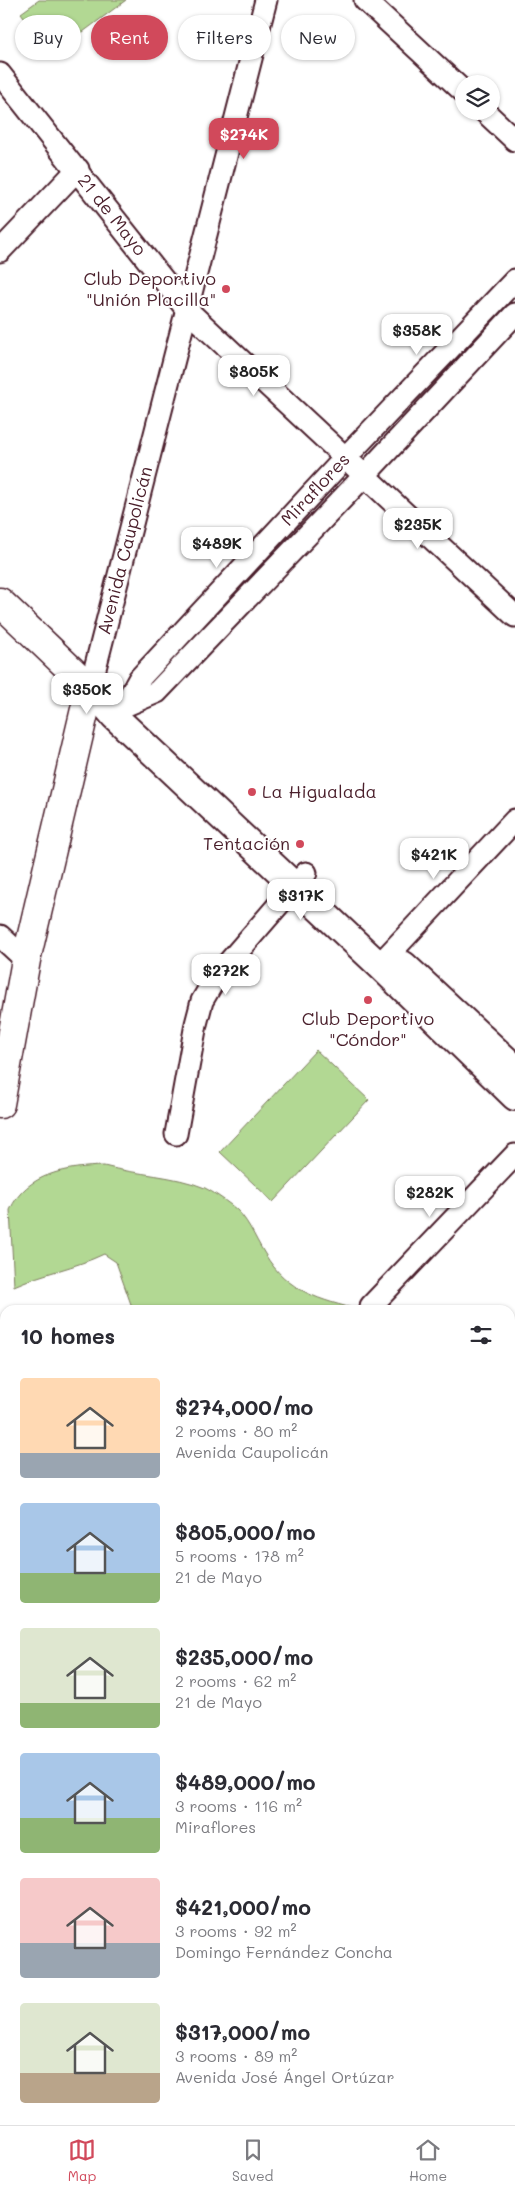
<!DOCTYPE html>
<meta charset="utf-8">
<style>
:root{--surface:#fff;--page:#f2f2f3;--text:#2b2b33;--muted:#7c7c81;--line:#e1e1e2;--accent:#d1495b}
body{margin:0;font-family:Mali,sans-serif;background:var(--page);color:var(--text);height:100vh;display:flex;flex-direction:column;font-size:19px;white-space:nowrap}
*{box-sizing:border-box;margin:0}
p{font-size:16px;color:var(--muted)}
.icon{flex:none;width:28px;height:28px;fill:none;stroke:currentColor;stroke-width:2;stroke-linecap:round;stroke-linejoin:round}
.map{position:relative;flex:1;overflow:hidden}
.drawer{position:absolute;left:0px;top:1305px;width:515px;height:820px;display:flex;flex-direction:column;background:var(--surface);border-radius:15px 15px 0 0;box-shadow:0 1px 4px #0004}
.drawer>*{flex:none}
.hud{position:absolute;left:15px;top:15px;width:485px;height:45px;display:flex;gap:10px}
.tools{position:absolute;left:455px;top:75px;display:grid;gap:10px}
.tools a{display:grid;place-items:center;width:45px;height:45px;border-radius:50%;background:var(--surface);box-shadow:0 1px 4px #0004;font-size:25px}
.price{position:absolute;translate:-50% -42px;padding:0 11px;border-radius:10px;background:#fff;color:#222;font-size:16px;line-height:32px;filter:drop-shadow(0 1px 2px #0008)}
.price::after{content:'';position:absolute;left:50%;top:30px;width:15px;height:11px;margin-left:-8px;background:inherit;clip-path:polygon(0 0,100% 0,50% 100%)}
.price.current{background:var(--accent);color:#fff}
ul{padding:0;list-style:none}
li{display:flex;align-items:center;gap:15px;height:125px;padding:0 20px}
li span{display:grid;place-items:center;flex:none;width:140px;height:100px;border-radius:5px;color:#555}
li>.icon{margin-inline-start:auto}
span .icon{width:60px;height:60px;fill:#fffc;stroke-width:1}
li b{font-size:21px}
h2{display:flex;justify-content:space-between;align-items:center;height:60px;padding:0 20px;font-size:21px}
.tag{padding:0 18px;border-radius:22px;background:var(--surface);box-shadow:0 1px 4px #0004;font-size:18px;line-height:45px}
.tag.current{background:var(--accent);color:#fff}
.dock{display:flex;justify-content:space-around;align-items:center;height:70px;border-top:1px solid var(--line);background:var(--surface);font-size:14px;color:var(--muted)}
.dock a{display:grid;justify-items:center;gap:2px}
.dock .current{color:var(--accent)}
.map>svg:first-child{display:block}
.green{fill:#b2d893;stroke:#7e7c5f}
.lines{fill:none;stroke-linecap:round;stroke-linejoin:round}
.minor-casing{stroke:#4a1f2b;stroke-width:25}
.tertiary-casing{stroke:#4a1f2b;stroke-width:30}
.secondary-casing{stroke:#4a1f2b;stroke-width:31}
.minor{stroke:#fff;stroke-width:21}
.tertiary{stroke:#fff;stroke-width:26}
.secondary{stroke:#fff;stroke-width:28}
.poi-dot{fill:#d1495b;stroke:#fff;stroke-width:2}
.labels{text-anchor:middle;stroke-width:4;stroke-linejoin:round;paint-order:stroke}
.street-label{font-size:18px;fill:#4a1f2b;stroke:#fff}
.poi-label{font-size:18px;fill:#4a1f2b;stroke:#fff;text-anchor:end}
</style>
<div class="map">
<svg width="515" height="2125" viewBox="0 0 515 2125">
<rect width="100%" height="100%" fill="#fff"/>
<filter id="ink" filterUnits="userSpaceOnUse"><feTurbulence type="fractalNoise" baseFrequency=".02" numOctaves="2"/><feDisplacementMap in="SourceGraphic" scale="10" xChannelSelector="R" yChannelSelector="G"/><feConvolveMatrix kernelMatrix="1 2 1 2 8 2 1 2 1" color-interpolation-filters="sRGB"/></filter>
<g filter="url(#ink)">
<path class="green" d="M 39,0 L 126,0 L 52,55 L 21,13 Z
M 316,1050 L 369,1100 L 273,1202 L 220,1152 Z
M 104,1166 C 137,1175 174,1175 205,1188 C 213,1192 223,1199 231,1205 C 248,1217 254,1237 265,1254 C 287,1292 321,1300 360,1310 L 133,1310 L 116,1262 L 104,1254 C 75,1268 43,1273 14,1286 L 10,1210 C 26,1173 68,1167 104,1166 Z
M 510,1391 L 515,1393 L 515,1538 L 510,1537 Z
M 0,2093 L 5,2093 L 5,2120 L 11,2120 L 11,2125 L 0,2125 Z
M 57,2120 L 265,2120 L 265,2125 L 57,2124 Z"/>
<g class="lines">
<defs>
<g id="minor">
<path d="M 365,0 L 464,92"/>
<path id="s1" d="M 0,74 L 188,311 L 515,616"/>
<path d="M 484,111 L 515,140"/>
<path d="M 0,251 L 78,169"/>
<path id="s2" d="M 90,688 L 266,0"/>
<path d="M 124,706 L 157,692 L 364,476 L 515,314"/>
<path id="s3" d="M 114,716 L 124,706 L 139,679 L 345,458 L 515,280"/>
<path d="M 0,936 L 26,960"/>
<path d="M 379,965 L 515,820"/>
<path d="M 176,1134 L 196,1024 L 202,1001 L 216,977 L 306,873"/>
<path d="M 371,1306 L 515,1155"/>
<path d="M 0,1674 L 5,1674"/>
<path d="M 510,1823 L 515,1823"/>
<path d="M 0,1832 L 5,1832"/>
<path d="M 510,2013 L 515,2013"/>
<path d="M 0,2065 L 5,2065"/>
<path d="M 40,2120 L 41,2125"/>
<path d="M 285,2120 L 285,2125"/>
<path d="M 501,2120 L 501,2125"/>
</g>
<path id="tertiary" d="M 90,688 L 114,716 L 379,965 L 515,1097
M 404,965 L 515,1068"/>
<path id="secondary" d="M 0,602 L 90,688 L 26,960 L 0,1104"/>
</defs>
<use href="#minor" class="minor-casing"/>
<use href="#tertiary" class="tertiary-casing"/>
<use href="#secondary" class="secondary-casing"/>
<use href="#minor" class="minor"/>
<use href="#tertiary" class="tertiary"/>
<use href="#secondary" class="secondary"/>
</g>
</g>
<g class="poi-dot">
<circle cx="226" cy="289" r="5"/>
<circle cx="252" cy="792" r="5"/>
<circle cx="300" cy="844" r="5"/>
<circle cx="368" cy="1000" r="5"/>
</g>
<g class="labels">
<g class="street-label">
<text dy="6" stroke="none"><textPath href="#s1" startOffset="180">21 de Mayo</textPath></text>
<text dy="6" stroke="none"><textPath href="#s3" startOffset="304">Miraflores</textPath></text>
<text dy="6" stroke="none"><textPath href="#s2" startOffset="142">Avenida Caupolicán</textPath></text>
</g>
<g class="poi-label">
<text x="216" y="285">Club Deportivo<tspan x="216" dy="21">"Unión Placilla"</tspan></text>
<text x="262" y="798" text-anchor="start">La Higualada</text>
<text x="290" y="850">Tentación</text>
<text x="368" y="1025" text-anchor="middle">Club Deportivo<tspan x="368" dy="21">"Cóndor"</tspan></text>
</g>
</g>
</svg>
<div class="tools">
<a><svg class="icon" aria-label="layers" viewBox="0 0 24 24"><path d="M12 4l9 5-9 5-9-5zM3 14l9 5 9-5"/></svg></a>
</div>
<b class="price current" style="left:244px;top:160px">$274K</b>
<b class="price" style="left:417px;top:356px">$358K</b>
<b class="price" style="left:254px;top:397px">$805K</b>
<b class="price" style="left:418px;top:550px">$235K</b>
<b class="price" style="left:217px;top:569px">$489K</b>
<b class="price" style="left:87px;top:715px">$350K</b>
<b class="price" style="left:434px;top:880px">$421K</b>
<b class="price" style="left:301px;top:921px">$317K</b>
<b class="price" style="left:226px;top:996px">$272K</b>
<b class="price" style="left:430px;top:1218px">$282K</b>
<div class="hud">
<a class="tag">Buy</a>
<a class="tag current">Rent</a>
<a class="tag">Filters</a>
<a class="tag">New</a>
</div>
<section class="drawer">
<h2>10 homes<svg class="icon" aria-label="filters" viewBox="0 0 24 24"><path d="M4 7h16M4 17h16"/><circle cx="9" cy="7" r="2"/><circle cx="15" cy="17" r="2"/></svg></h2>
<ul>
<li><span style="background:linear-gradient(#ffd9b3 75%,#9aa5b1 0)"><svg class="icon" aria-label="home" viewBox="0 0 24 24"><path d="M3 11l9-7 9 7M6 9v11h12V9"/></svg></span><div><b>$274,000/mo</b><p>2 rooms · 80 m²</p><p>Avenida Caupolicán</p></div></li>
<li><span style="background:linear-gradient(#a9c7e8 70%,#8fb573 0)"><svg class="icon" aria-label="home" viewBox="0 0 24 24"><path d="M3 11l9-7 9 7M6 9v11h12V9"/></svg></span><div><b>$805,000/mo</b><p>5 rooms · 178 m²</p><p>21 de Mayo</p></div></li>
<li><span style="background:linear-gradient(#dfe7d0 75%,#8fb573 0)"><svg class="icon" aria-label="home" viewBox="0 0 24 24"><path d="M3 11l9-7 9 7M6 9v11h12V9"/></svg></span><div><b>$235,000/mo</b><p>2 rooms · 62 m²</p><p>21 de Mayo</p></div></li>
<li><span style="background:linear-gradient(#a9c7e8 65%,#8fb573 0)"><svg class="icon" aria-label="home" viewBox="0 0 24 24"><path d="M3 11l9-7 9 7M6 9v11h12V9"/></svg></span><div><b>$489,000/mo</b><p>3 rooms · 116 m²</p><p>Miraflores</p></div></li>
<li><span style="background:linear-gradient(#f6c9c9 65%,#9aa5b1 0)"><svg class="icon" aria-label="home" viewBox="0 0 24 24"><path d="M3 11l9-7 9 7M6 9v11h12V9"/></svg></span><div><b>$421,000/mo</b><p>3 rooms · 92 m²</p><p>Domingo Fernández Concha</p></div></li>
<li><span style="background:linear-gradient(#dfe7d0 70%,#b9a48a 0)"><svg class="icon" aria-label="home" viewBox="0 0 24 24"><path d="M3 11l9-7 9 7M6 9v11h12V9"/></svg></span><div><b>$317,000/mo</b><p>3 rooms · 89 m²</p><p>Avenida José Ángel Ortúzar</p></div></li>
</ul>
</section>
</div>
<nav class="dock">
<a class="current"><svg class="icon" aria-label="map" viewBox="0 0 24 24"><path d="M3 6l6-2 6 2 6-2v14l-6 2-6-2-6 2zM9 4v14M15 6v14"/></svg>Map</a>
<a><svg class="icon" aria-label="saved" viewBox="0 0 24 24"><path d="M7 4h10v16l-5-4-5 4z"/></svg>Saved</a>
<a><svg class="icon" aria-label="home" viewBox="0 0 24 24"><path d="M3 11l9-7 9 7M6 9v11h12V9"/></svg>Home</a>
</nav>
